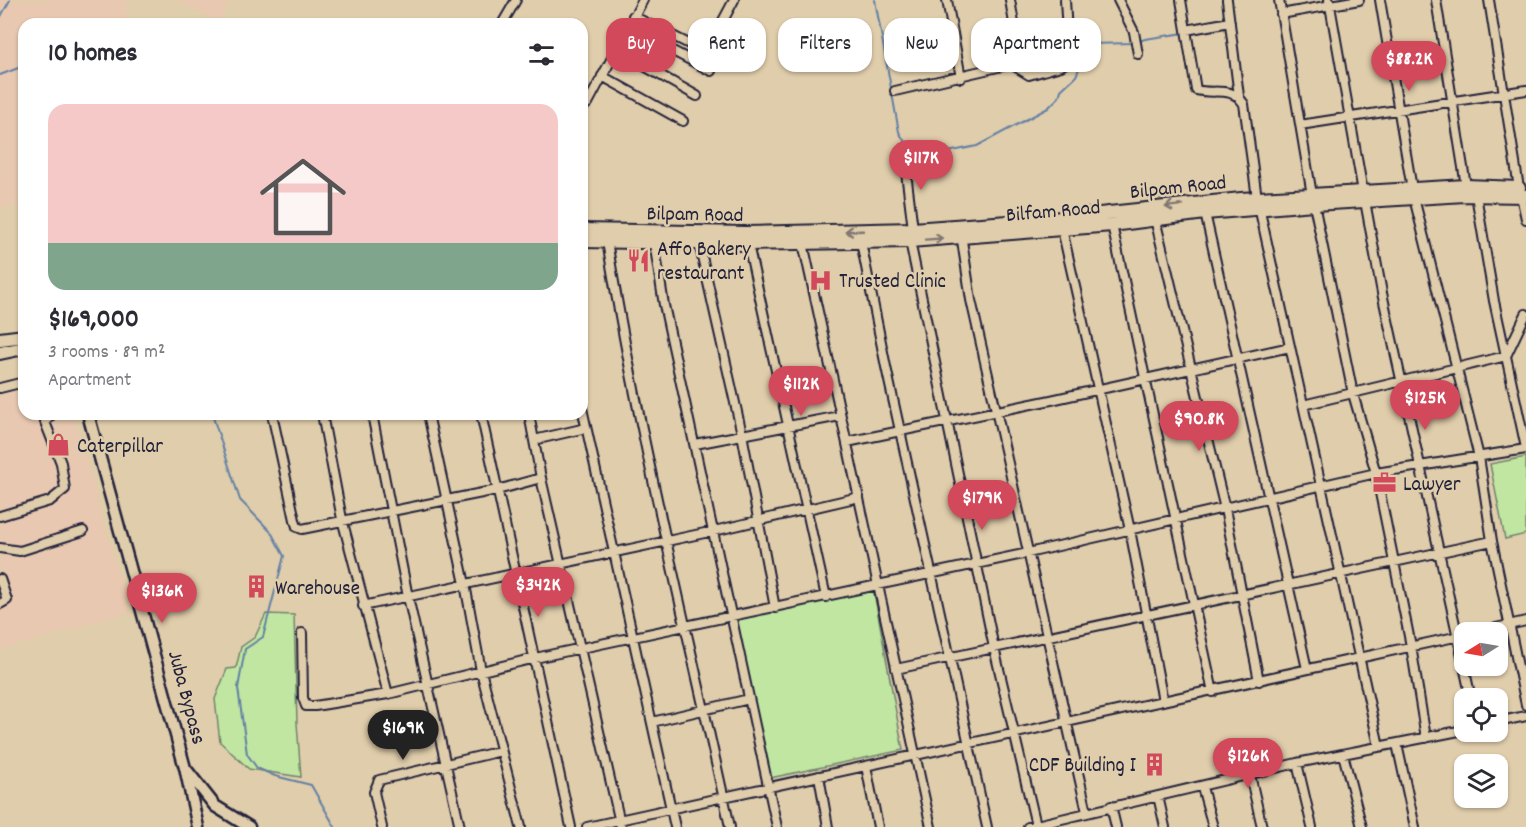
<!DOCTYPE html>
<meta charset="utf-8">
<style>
:root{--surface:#fff;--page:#f2f2f3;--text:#2b2b33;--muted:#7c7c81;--line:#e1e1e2;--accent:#d1495b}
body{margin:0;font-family:Dekko,sans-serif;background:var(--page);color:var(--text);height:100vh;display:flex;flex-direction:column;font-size:22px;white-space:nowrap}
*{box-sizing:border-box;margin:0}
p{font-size:20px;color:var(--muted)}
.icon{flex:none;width:33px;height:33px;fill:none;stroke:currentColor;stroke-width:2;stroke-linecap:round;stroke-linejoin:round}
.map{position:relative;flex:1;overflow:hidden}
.sheet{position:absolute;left:18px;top:18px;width:570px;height:402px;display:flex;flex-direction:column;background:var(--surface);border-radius:18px;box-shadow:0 2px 4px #0004}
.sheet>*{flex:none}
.guide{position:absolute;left:606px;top:18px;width:570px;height:54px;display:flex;gap:12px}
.needle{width:39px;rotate:259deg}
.controls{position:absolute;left:1454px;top:622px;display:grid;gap:12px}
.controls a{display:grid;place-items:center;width:54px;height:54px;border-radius:12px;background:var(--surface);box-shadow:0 2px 4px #0004;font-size:30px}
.price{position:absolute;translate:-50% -51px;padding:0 14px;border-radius:21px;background:var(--accent);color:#fff;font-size:20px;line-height:39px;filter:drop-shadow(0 2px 3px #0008)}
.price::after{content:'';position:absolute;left:50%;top:36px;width:18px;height:14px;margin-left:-9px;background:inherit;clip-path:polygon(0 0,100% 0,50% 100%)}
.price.selected{background:#222;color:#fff}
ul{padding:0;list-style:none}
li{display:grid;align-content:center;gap:12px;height:318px;padding:0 30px}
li+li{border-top:2px solid var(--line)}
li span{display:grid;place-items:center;height:186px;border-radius:18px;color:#555}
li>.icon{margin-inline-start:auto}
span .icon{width:108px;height:108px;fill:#fffc;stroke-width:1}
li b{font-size:26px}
h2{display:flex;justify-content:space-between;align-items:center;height:72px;padding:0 30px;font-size:26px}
.tag{padding:0 21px;border-radius:18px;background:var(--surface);box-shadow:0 2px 4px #0004;font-size:21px;line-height:54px}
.tag.selected{background:var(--accent);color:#fff}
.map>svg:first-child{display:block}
.built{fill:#e8c8b0}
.green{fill:#c0e6a1;stroke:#71846e;stroke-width:1.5}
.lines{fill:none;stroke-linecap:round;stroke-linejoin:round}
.stream{stroke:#6381a5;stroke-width:2}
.street-casing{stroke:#22223b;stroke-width:12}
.secondary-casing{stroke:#22223b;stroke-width:15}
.primary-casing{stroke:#22223b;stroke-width:16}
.street{stroke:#e0cdab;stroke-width:8}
.secondary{stroke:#e0cdab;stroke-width:10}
.primary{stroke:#e0cdab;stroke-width:12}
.oneway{stroke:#817873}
.labels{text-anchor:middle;stroke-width:5;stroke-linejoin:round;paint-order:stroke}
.street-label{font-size:21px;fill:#22223b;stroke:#e0cdab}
.poi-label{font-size:21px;fill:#22223b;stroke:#e0cdab;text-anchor:start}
</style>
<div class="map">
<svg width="1526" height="827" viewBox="0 0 1526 827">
<rect width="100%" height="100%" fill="#e0cdab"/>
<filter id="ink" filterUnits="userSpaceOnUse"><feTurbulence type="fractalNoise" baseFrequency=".0167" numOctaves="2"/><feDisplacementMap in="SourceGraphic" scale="12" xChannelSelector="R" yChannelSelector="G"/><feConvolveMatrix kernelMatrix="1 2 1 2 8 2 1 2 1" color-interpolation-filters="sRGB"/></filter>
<g filter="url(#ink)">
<path class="built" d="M 0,0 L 128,0 L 125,24 L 24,24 L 24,205 L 0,207 Z
M 177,0 L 229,0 L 218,22 Z
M 24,388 L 24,414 L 73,414 L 129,612 L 0,650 L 0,396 Z"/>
<path class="green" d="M 1526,457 L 1526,534 L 1505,539 L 1490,464 Z
M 873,587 L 903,750 L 770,778 L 736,617 Z
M 266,614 L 294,615 L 297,723 L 301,777 L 249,769 L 220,742 L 215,699 L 227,669 L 236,668 L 241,647 L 255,637 Z"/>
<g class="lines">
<path class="stream" d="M 875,0 L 899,132 L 905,142 L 925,152 L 943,153 L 977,146 L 1048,108 L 1059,97 L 1061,90 L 1076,76 L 1089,44 L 1134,43 L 1145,39 L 1184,33
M 0,18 L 10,0
M 0,75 L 21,67
M 212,414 L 240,500 L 271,532 L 284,556 L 263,637 L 245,649 L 238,688 L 247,754 L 257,768 L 275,776 L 311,785 L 335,827"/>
<defs>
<path id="street" d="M 947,0 L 961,78
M 1118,0 L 1134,32 L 1138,54
M 1181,0 L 1196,90 C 1214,95 1232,85 1244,104 L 1257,198 L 1379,746
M 1227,0 L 1239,96
M 1279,0 L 1312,195
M 1329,0 L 1363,192
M 1380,0 L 1412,189
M 1436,0 L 1466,186
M 1489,0 L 1519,188
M 1281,14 L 1359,0
M 633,16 L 701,50 L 718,30 L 734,0
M 502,24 L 516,0
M 627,27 L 711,71
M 1186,30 L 1230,22
M 616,50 L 697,96
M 1011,64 L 1029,75 L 1061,66 L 1073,58 L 1072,47 L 1067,33 L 1065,0
M 602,76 L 683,121
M 895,91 L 1011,64 L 1016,35 L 1010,0
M 582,108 L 588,103 L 643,0
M 1300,125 L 1526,90
M 904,156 L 913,229
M 1476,195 L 1494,301 L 1526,448
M 1521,196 L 1526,219
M 1414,198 L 1479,457 L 1492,541 L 1526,705
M 1365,201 L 1382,293 L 1464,665
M 1314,204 L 1353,394 L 1376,473 L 1411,646 L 1426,738
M 1205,213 L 1307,669
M 1155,219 L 1225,509 L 1259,681
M 1112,225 L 1213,692
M 1062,229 L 1130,530 L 1163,701
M 961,234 L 971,300 L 1087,812
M 607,241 C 639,438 688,632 730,827
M 910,241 L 994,648 L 1036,825
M 654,242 L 664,305 L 777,827
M 861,242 L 886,367 L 987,827
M 699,243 L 742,434 L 775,608
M 803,243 L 931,827
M 748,244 L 826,597
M 0,388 L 24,382
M 1303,405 L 1506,356 L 1526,314
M 582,408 L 675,827
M 272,414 L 295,520 L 297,527 L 302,529 L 497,490 L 541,478
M 322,414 L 342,519 L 388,694
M 372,414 L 408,597 L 460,827
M 428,414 L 465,584 L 481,671 L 521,827
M 481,414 L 571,827
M 529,414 L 541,478 L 621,827
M 534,440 L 586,428
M 847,442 L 1051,400 L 1290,347
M 695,444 L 840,416
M 0,516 L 50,501 L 65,489 L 61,463 L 45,422 L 52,414
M 0,548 L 20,551 L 83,531
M 0,579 L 7,600 L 0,604
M 363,606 L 714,531 L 859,497
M 302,633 L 303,698 L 306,706 L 315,706 L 388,694 L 535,658 L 1028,553 L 1376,473 L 1526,449
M 1474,633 L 1526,621
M 1464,666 L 1471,699
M 896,669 L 1492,541
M 652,722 L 749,699
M 1497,722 L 1526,716
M 1397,744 L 1415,827
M 1343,754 L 1362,827
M 1297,763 L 1312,827
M 866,766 L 878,827
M 1250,775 L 1262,827
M 819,776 L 828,827
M 1202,787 L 1213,827
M 1158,796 L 1165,827
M 1111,806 L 1116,827
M 382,827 L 374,792 L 379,780 L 501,751
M 587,827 L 1464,635
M 1028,827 L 1297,763 L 1464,730"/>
<path id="secondary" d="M 88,414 L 185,768 L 215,806 L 249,827
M 186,772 L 198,827"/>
<path id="primary" d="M 582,230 L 746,233 L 913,229 L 1062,218 L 1241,199 L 1466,186 L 1519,188
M 582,241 L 748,244 L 910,241 L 1112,225 L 1205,213 L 1314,204 L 1465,195 L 1526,196
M 0,339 L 24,336
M 0,353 L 24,348"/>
</defs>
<use href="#street" class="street-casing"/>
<use href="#secondary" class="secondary-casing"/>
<use href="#primary" class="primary-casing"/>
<use href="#street" class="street"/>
<use href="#secondary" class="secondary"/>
<use href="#primary" class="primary"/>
</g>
<defs><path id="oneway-shaft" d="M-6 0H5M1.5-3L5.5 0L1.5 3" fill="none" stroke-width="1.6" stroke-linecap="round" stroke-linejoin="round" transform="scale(1.5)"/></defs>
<g class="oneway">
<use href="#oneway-shaft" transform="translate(1174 206) rotate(173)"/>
<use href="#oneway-shaft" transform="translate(854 231) rotate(178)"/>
<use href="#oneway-shaft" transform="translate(934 239) rotate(-4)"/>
</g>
</g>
<defs>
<symbol id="restaurant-bare" viewBox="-9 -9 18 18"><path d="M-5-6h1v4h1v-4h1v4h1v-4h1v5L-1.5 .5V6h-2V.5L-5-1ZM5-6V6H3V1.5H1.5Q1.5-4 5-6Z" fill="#d1495b" stroke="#e0cdab" stroke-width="2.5" paint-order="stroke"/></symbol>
<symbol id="hospital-bare" viewBox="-9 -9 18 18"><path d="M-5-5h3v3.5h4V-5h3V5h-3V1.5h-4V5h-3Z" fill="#d1495b" stroke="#e0cdab" stroke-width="2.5" paint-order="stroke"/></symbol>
<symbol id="shop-bare" viewBox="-9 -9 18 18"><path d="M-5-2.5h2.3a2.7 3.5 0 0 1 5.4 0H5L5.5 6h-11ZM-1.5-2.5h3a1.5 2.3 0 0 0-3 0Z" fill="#d1495b" stroke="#e0cdab" stroke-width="2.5" paint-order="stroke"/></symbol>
<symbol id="office-bare" viewBox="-9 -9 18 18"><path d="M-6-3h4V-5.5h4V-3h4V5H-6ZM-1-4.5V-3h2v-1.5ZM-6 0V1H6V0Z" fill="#d1495b" stroke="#e0cdab" stroke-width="2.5" paint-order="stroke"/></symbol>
<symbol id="building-bare" viewBox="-9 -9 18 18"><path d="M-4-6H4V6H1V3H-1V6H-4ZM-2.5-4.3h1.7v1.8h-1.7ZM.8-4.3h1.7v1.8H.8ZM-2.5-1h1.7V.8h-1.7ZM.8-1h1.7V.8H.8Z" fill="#d1495b" stroke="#e0cdab" stroke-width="2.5" paint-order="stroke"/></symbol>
</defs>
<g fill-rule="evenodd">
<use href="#restaurant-bare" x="622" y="244" width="33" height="33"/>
<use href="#hospital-bare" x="804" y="264" width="33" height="33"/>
<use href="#shop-bare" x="42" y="428" width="33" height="33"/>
<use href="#office-bare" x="1368" y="466" width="33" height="33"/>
<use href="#building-bare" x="240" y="570" width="33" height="33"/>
<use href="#building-bare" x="1138" y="748" width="33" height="33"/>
</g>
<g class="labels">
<g class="street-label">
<text transform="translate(1178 186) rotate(-6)" y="7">Bilpam Road</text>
<text transform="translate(1053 210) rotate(-5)" y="7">Bilfam Road</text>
<text transform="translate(695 213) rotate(1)" y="7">Bilpam Road</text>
<text transform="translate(188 697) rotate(75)" y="7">Juba Bypass</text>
</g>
<g class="poi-label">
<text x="657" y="255">Affo Bakery<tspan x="657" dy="24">restaurant</tspan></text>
<text x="839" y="287">Trusted Clinic</text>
<text x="77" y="452">Caterpillar</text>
<text x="1403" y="490">Lawyer</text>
<text x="275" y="594">Warehouse</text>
<text x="1136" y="771" text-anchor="end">CDF Building I</text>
</g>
</g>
</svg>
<div class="controls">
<a><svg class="needle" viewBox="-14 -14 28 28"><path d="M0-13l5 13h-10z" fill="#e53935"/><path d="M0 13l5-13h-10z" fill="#7c7c81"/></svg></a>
<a><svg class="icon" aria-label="locate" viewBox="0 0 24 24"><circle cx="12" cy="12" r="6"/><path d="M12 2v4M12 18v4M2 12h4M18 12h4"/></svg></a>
<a><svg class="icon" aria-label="layers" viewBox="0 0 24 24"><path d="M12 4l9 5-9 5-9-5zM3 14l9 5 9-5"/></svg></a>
</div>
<b class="price" style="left:1409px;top:92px">$88.2K</b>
<b class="price" style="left:921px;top:191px">$117K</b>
<b class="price" style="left:801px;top:417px">$112K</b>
<b class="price" style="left:1425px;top:431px">$125K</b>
<b class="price" style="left:1199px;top:452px">$90.8K</b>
<b class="price" style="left:982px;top:531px">$179K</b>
<b class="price" style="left:538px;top:618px">$342K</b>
<b class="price" style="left:162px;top:624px">$136K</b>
<b class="price selected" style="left:403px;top:761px">$169K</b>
<b class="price" style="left:1248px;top:789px">$126K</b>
<div class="guide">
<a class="tag selected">Buy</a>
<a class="tag">Rent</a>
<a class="tag">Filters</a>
<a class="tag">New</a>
<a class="tag">Apartment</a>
</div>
<section class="sheet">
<h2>10 homes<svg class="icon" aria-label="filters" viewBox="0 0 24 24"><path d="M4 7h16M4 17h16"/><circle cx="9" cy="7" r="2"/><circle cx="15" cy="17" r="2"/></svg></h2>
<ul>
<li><span style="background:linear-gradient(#f6c9c9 75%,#7fa58c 0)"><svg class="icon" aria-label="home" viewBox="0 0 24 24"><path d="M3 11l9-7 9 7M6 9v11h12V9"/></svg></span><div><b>$169,000</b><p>3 rooms · 89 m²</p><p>Apartment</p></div></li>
</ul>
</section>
</div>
